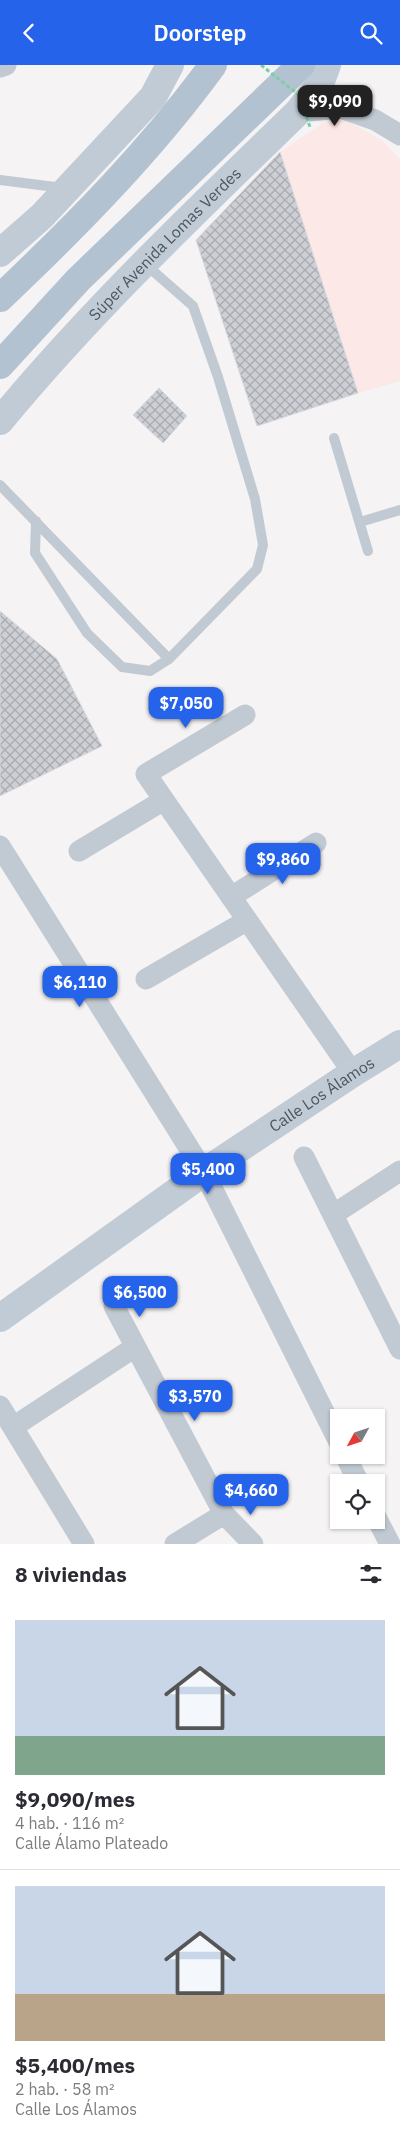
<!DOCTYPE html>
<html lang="es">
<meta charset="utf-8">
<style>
:root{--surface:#fff;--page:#f2f2f3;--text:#2b2b33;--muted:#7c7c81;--line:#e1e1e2;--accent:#2563eb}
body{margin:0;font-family:"IBM Plex Sans",sans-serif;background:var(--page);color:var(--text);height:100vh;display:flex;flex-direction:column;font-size:19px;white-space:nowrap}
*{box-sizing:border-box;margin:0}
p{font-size:16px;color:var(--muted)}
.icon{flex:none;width:28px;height:28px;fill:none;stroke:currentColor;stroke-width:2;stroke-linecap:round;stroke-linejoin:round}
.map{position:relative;height:1479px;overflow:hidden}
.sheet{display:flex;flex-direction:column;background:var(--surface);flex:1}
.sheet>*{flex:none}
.needle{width:32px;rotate:230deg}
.tools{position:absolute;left:330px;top:1344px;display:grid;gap:10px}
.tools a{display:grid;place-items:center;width:55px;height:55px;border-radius:0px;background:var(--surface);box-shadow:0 1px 4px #0004;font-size:25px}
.price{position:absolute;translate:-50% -42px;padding:0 11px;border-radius:10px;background:var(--accent);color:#fff;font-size:16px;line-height:32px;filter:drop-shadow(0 1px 2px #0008)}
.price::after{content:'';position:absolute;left:50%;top:30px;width:15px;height:11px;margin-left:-8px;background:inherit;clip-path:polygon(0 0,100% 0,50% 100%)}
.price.active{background:#222;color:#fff}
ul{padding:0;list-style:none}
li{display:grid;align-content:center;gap:10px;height:265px;padding:0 15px}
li+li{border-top:1px solid var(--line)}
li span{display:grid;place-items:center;height:155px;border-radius:0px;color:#555}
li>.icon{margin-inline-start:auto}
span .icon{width:90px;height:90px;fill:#fffc;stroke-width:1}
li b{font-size:21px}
h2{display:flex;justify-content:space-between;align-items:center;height:60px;padding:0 15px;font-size:21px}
header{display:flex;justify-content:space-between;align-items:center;height:65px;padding:0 15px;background:var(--accent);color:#fff;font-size:22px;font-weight:600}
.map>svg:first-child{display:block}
.medical{fill:#fce8e6}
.building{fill:url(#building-cross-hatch);stroke:#d7d9de}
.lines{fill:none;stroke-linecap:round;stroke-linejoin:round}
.lane{stroke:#c1cad2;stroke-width:10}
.street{stroke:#c1cad2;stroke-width:21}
.secondary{stroke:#c1cbd6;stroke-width:28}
.primary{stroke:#b3c2d1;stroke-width:28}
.path-bridge{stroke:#7ad0a6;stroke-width:3;stroke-dasharray:4 2.5;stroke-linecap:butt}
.labels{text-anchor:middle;stroke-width:4;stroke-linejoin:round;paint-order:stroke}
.street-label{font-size:16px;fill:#4a5661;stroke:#fff}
</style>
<header><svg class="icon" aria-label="back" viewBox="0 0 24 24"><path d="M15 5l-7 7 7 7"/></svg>Doorstep<svg class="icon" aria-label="search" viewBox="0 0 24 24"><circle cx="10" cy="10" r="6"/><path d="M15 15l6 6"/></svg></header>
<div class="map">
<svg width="400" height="1479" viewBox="0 0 400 1479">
<defs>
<pattern id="building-cross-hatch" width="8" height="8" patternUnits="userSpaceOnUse" patternTransform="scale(1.25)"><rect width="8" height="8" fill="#cdcfd5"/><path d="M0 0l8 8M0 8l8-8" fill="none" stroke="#a8abb0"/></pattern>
</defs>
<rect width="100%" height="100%" fill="#f5f3f3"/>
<path class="medical" d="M 346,55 L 384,77 L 400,95 L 400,316 L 358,328 L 280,87 L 323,58 Z"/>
<path class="building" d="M 280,87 L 358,328 L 257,361 L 196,175 Z
M 159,323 L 187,351 L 163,378 L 133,350 Z
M 0,546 L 57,594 L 102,681 L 0,731 Z"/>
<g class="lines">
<path class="lane" d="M 0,115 L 63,123
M 334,373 L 368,486
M 0,420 L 169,594
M 36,456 L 35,488 L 87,568 L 122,602 L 150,606 L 169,594 L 257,504 L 263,480 L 255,434 L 218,312 L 193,241 L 145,199
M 360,457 L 400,445"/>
<path class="street" d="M 0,2 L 6,0
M 298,47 L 341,43 L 375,55 L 400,70
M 245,650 L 146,709 L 353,1008
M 0,781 L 204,1107 L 339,1377
M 79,786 L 164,735
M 231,832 L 316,778
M 146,914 L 246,856
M 304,1092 L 400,1284
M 334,1149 L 400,1106
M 114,1241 L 224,1449 L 253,1479
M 0,1341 L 84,1479
M 13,1362 L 135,1282
M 345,1390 L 359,1418
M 376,1452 L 390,1479
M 175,1479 L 224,1449"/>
<g class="secondary">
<path d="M 0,188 L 42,151 L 153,32 L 170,0"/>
<path id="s1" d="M 0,356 C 91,246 195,147 298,47 L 320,19 L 327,0"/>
<path id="s2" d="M 0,1253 L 204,1107 L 353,1008 L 400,979"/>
</g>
<path class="primary" d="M 0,233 C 77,160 151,85 213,0
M 0,300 L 78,215 L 301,0"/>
<path class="path-bridge" d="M 261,0 L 299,30 L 310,62"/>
</g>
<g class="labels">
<g class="street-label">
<text dy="6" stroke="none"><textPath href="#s1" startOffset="242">Súper Avenida Lomas Verdes</textPath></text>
<text dy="6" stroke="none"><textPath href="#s2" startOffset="392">Calle Los Álamos</textPath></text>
</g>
</g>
</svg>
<div class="tools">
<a><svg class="needle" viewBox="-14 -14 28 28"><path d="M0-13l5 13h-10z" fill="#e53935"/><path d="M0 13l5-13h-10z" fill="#7c7c81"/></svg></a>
<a><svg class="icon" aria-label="locate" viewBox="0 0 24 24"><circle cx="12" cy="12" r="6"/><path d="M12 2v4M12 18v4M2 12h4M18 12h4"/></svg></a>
</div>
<b class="price active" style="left:335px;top:62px">$9,090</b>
<b class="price" style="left:186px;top:664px">$7,050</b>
<b class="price" style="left:283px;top:820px">$9,860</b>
<b class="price" style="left:80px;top:943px">$6,110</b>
<b class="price" style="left:208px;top:1130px">$5,400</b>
<b class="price" style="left:140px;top:1253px">$6,500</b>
<b class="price" style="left:195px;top:1357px">$3,570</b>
<b class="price" style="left:251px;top:1451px">$4,660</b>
</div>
<section class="sheet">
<h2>8 viviendas<svg class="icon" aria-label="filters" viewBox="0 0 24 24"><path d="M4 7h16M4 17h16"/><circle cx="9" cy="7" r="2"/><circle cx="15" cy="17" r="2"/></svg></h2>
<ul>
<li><span style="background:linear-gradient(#c9d6e8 75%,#7fa58c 0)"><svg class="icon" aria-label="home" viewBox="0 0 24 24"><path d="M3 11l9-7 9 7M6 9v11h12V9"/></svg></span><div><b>$9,090/mes</b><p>4 hab. · 116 m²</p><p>Calle Álamo Plateado</p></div></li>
<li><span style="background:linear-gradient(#c9d6e8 70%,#b9a48a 0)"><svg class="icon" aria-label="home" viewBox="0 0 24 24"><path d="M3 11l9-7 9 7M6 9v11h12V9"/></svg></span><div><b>$5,400/mes</b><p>2 hab. · 58 m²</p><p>Calle Los Álamos</p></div></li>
</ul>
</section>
